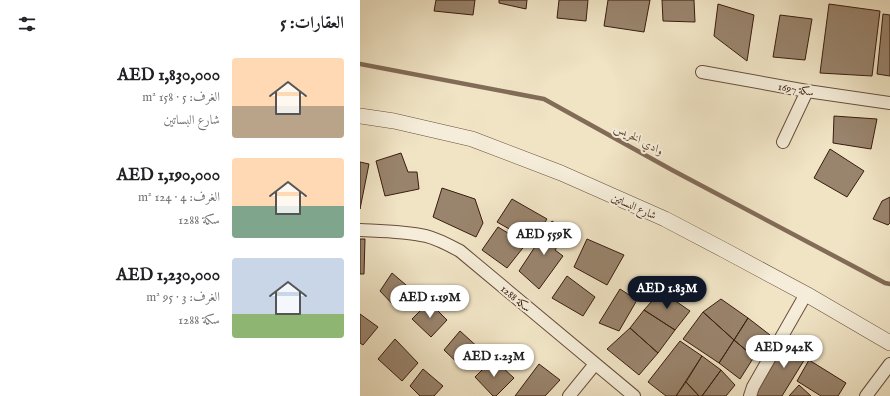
<!DOCTYPE html>
<html lang="ar">
<meta charset="utf-8">
<style>
:root{--surface:#fff;--page:#f6f6f6;--text:#202124;--muted:#757577;--accent:#111827}
body{margin:0;font-family:"IM FELL English",Amiri,serif;background:var(--page);color:var(--text);direction:rtl;height:100vh;display:flex;flex-direction:column;font-size:15px;white-space:nowrap}
*{box-sizing:border-box;margin:0}
p{font-size:13px;color:var(--muted)}
.icon{flex:none;width:22px;height:22px;fill:none;stroke:currentColor;stroke-width:2;stroke-linecap:round;stroke-linejoin:round}
.map{position:relative;flex:1;overflow:hidden;direction:ltr}
.details{display:flex;flex-direction:column;background:var(--surface);width:360px}
.details>*{flex:none}
.price{position:absolute;translate:-50% -34px;padding:0 9px;border-radius:14px;background:#fff;color:#222;font-size:13px;line-height:26px;filter:drop-shadow(0 1px 2px #0008)}
.price::after{content:'';position:absolute;left:50%;top:24px;width:12px;height:9px;margin-left:-6px;background:inherit;clip-path:polygon(0 0,100% 0,50% 100%)}
.price.current{background:var(--accent);color:#fff}
ul{padding:0;list-style:none}
li{display:flex;align-items:center;gap:12px;height:100px;padding:0 16px}
li span{display:grid;place-items:center;flex:none;width:112px;height:80px;border-radius:4px;color:#555}
li>.icon{margin-inline-start:auto}
span .icon{width:48px;height:48px;fill:#fffc;stroke-width:1}
li b{font-size:17px}
h2{display:flex;justify-content:space-between;align-items:center;height:48px;padding:0 16px;font-size:17px}
main{display:flex;flex:1;min-height:0}
.map>svg:first-child{display:block}
.lines{fill:none;stroke-linecap:round;stroke-linejoin:round}
.stream{stroke:#826b57;stroke-width:4.5}
.building{fill:#99846d;stroke:#3a1c0e}
.minor-casing{stroke:#684e3c;stroke-width:14}
.tertiary-casing{stroke:#684e3c;stroke-width:16}
.minor{stroke:#f5edd9;stroke-width:12}
.tertiary{stroke:#f5edd9;stroke-width:15}
.labels{text-anchor:middle;stroke-width:4;stroke-linejoin:round;paint-order:stroke}
.street-label{font-size:11px;fill:#3a1c0e;stroke:#f5edd9}
.water-label{font-size:12px;font-style:italic;fill:#644a38;stroke:#f5edd9}
</style>
<main>
<div class="map">
<svg width="530" height="396" viewBox="0 0 530 396">
<rect width="100%" height="100%" fill="#f0e4c5"/>
<filter id="stains"><feTurbulence type="fractalNoise" baseFrequency=".005" numOctaves="4"/><feColorMatrix values="0 0 0 0 .2 0 0 0 0 .09 0 0 0 0 .02 0 0 0 .5 -.17"/></filter>
<radialGradient id="worn" r=".72"><stop offset=".6" stop-color="#630" stop-opacity="0"/><stop offset="1" stop-color="#630" stop-opacity=".3"/></radialGradient>
<g class="lines">
<path class="stream" d="M 0,64 L 184,99 L 312,170 L 525,283 L 530,284"/>
</g>
<path class="building" d="M 76,0 L 115,0 L 113,15 L 74,11 Z
M 139,0 L 167,0 L 166,9 L 139,3 Z
M 199,0 L 228,0 L 226,21 L 197,18 Z
M 248,0 L 290,0 L 284,32 L 244,26 Z
M 302,0 L 334,0 L 335,22 L 303,21 Z
M 358,4 L 394,15 L 387,61 L 354,36 Z
M 469,4 L 520,11 L 512,76 L 460,73 Z
M 523,14 L 530,15 L 530,76 L 517,74 Z
M 420,15 L 452,19 L 445,60 L 413,57 Z
M 474,116 L 517,119 L 511,149 L 473,143 Z
M 470,149 L 504,171 L 487,197 L 454,178 Z
M 41,153 L 48,172 L 57,172 L 59,189 L 25,196 L 16,161 Z
M 0,162 L 9,164 L 0,209 Z
M 82,188 L 115,199 L 123,223 L 116,237 L 73,217 Z
M 530,197 L 530,223 L 528,225 L 513,219 L 522,201 Z
M 152,199 L 187,219 L 172,242 L 137,222 Z
M 192,221 L 207,232 L 195,250 L 203,256 L 179,289 L 159,271 Z
M 138,227 L 166,244 L 147,268 L 122,250 Z
M 0,239 L 5,239 L 4,274 L 0,274 Z
M 227,239 L 264,255 L 247,285 L 214,267 Z
M 32,273 L 53,291 L 37,309 L 20,291 Z
M 207,276 L 235,297 L 223,316 L 192,298 Z
M 260,289 L 277,300 L 259,331 L 239,323 Z
M 301,291 L 330,311 L 315,330 L 284,310 Z
M 361,299 L 388,318 L 374,340 L 343,312 Z
M 69,302 L 87,320 L 71,337 L 52,319 Z
M 284,310 L 315,330 L 298,353 L 270,328 Z
M 343,312 L 374,340 L 359,363 L 323,339 Z
M 0,314 L 18,327 L 3,345 L 0,343 Z
M 388,318 L 410,335 L 394,357 L 374,340 Z
M 270,328 L 298,353 L 279,375 L 247,349 Z
M 100,331 L 121,350 L 105,370 L 84,350 Z
M 429,335 L 451,349 L 422,396 L 394,396 Z
M 35,339 L 58,363 L 42,381 L 18,359 Z
M 374,340 L 394,357 L 380,379 L 359,363 Z
M 320,341 L 342,356 L 316,396 L 306,396 L 288,382 Z
M 342,356 L 361,370 L 342,396 L 339,396 L 326,382 Z
M 133,359 L 154,378 L 136,396 L 133,396 L 115,377 Z
M 449,360 L 486,383 L 478,396 L 461,396 L 437,381 Z
M 179,364 L 200,380 L 185,396 L 155,396 Z
M 63,369 L 83,386 L 74,396 L 60,396 L 50,386 Z
M 361,370 L 375,385 L 366,396 L 342,396 Z
M 326,382 L 339,396 L 316,396 Z
M 439,385 L 451,396 L 429,396 Z"/>
<g class="lines">
<defs>
<path id="minor" d="M 342,72 L 447,91 L 530,103
M 423,142 L 447,91
M 0,230 C 22,231 44,231 66,236 C 78,239 89,245 100,251 L 274,396
M 209,396 L 235,364
M 390,396 L 393,387 L 446,294
M 506,396 L 530,364"/>
<path id="tertiary" d="M 0,116 L 34,121 L 112,139 L 201,173 L 305,219 L 364,250 L 446,294 L 530,343"/>
</defs>
<use href="#minor" class="minor-casing"/>
<use href="#tertiary" class="tertiary-casing"/>
<use href="#minor" class="minor"/>
<use href="#tertiary" class="tertiary"/>
</g>
<g class="labels">
<g class="street-label">
<text transform="translate(436 89) rotate(10)" y="4">سكة 1697</text>
<text transform="translate(274 206) rotate(24)" y="4">شارع البساتين</text>
<text transform="translate(156 298) rotate(40)" y="4">سكة 1288</text>
</g>
<g class="water-label">
<text transform="translate(279 139) rotate(28)" y="4">وادي الخريس</text>
</g>
</g>
<rect width="100%" height="100%" filter="url(#stains)"/>
<rect width="100%" height="100%" fill="url(#worn)"/>
</svg>
<b class="price" style="left:184px;top:256px">AED 559K</b>
<b class="price current" style="left:307px;top:310px">AED 1.83M</b>
<b class="price" style="left:70px;top:319px">AED 1.19M</b>
<b class="price" style="left:424px;top:369px">AED 942K</b>
<b class="price" style="left:134px;top:378px">AED 1.23M</b>
</div>
<section class="details">
<h2>العقارات: 5<svg class="icon" aria-label="filters" viewBox="0 0 24 24"><path d="M4 7h16M4 17h16"/><circle cx="9" cy="7" r="2"/><circle cx="15" cy="17" r="2"/></svg></h2>
<ul>
<li><span style="background:linear-gradient(#ffd9b3 60%,#b9a48a 0)"><svg class="icon" aria-label="home" viewBox="0 0 24 24"><path d="M3 11l9-7 9 7M6 9v11h12V9"/></svg></span><div><b>AED 1,830,000</b><p>الغرف: 5 · 158 m²</p><p>شارع البساتين</p></div></li>
<li><span style="background:linear-gradient(#ffd9b3 60%,#7fa58c 0)"><svg class="icon" aria-label="home" viewBox="0 0 24 24"><path d="M3 11l9-7 9 7M6 9v11h12V9"/></svg></span><div><b>AED 1,190,000</b><p>الغرف: 4 · 124 m²</p><p>سكة 1288</p></div></li>
<li><span style="background:linear-gradient(#c9d6e8 70%,#8fb573 0)"><svg class="icon" aria-label="home" viewBox="0 0 24 24"><path d="M3 11l9-7 9 7M6 9v11h12V9"/></svg></span><div><b>AED 1,230,000</b><p>الغرف: 3 · 95 m²</p><p>سكة 1288</p></div></li>
</ul>
</section>
</main>
